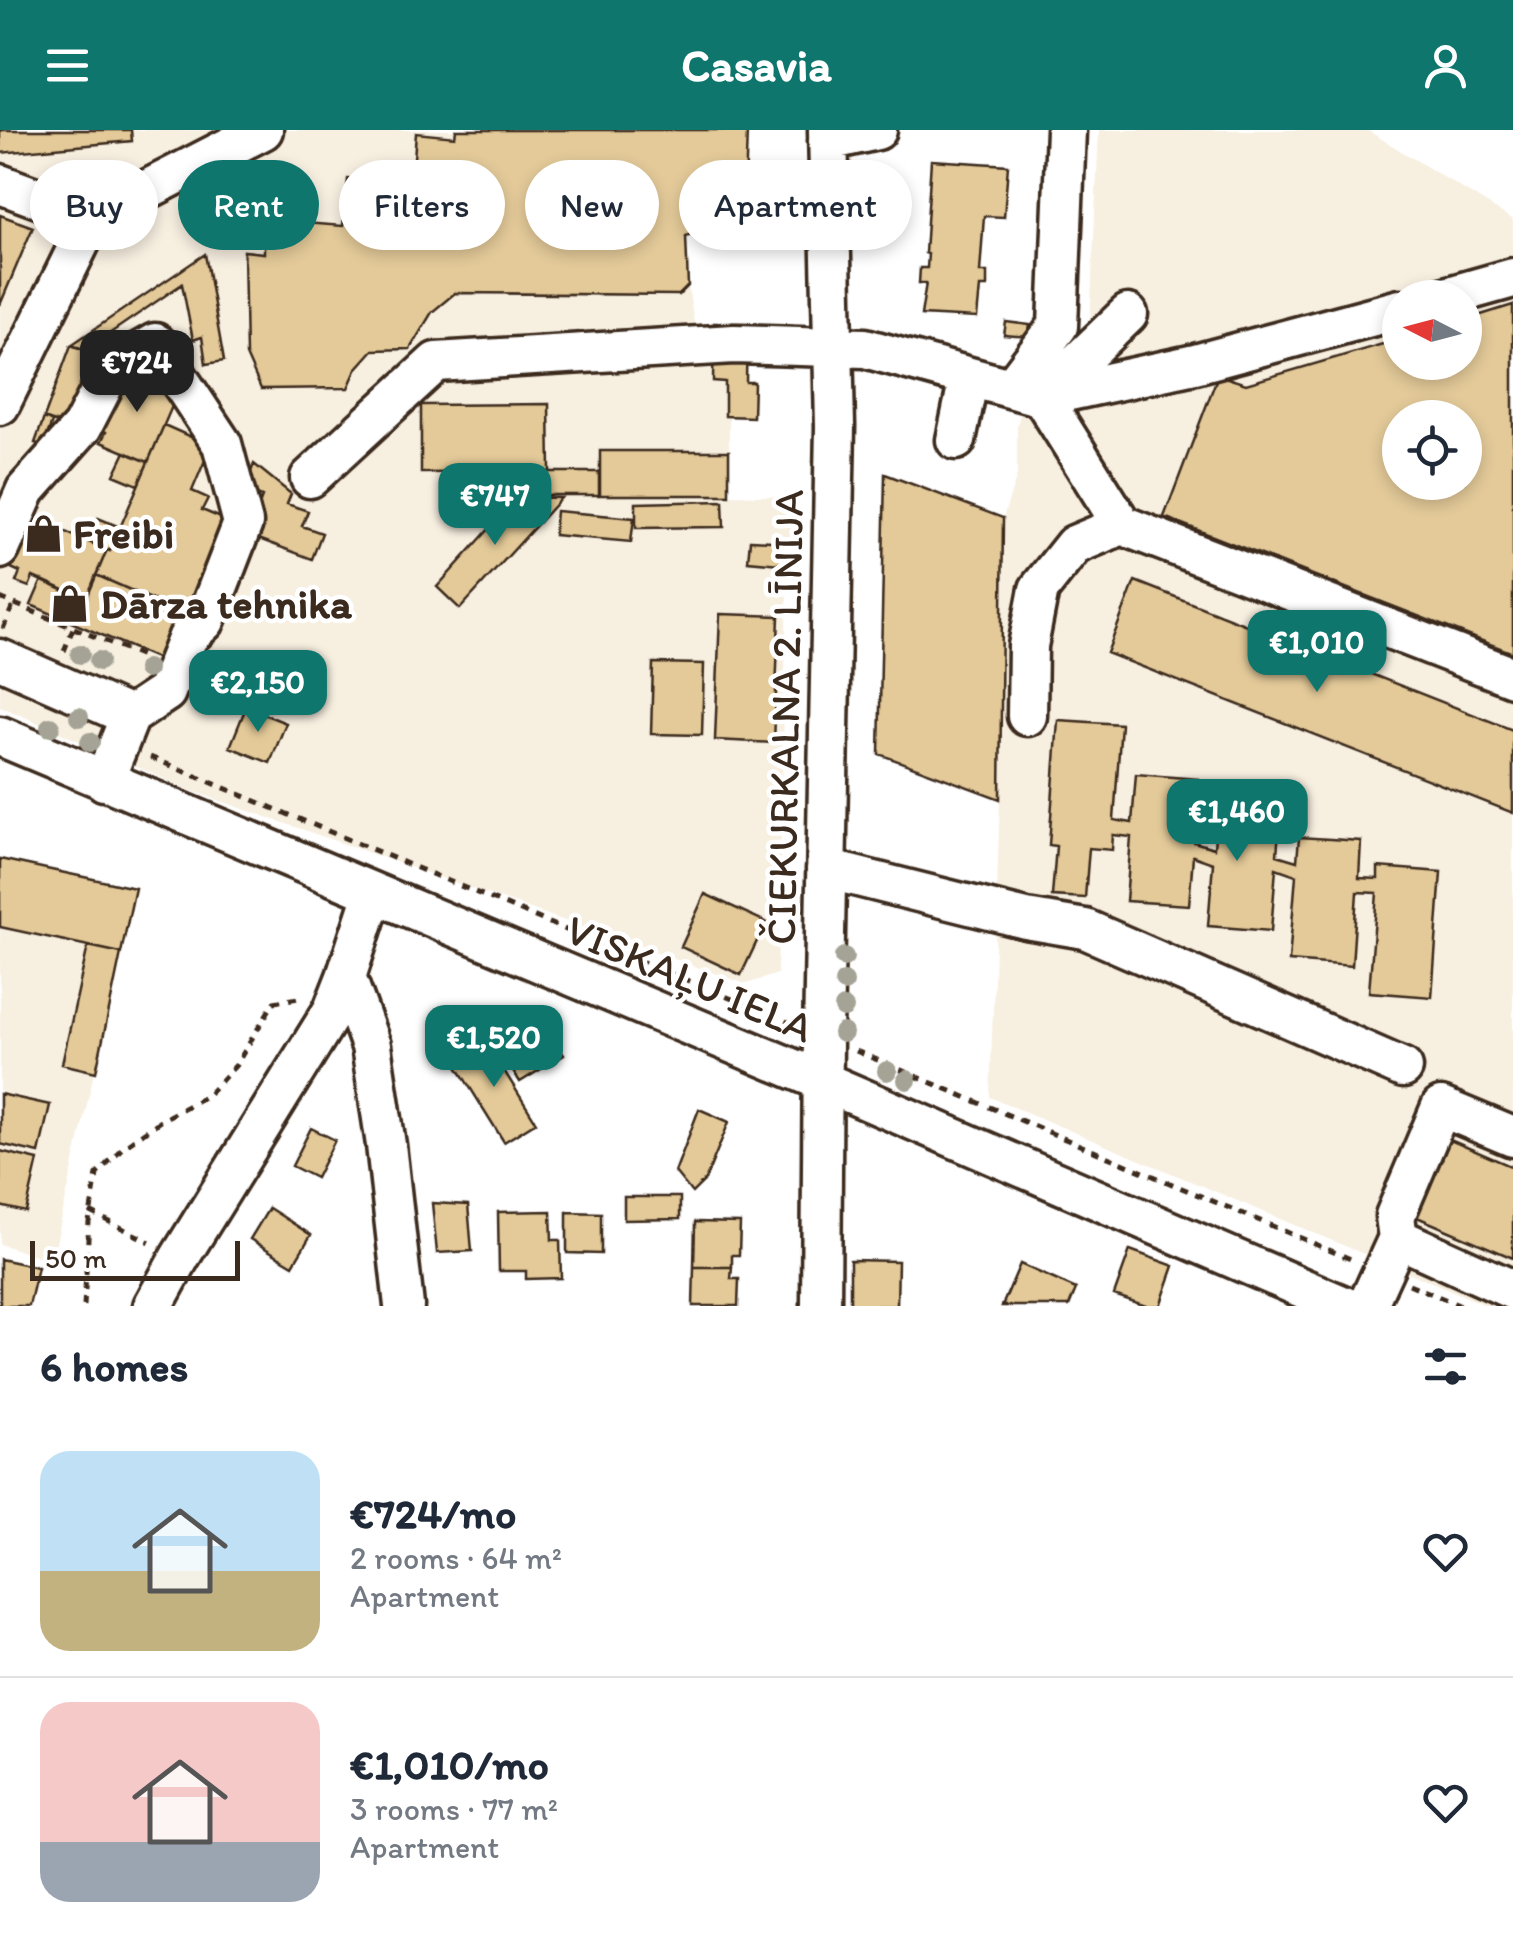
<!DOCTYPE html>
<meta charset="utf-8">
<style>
:root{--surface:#fff;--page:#f2f2f3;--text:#1f2937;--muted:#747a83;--line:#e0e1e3;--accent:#0f766e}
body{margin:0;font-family:Itim,sans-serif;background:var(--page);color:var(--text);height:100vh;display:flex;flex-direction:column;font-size:38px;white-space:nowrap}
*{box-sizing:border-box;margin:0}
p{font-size:32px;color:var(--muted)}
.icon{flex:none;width:55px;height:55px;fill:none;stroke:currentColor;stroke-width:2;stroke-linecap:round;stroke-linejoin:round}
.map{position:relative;height:1176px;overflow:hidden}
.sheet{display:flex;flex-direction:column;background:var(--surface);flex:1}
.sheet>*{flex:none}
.top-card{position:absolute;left:30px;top:30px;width:1000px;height:90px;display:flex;gap:20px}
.needle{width:65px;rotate:276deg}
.fabs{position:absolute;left:1382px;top:150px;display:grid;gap:20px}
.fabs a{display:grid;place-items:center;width:100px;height:100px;border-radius:50%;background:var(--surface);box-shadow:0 5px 15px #0003;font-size:50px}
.scale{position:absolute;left:30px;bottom:25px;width:210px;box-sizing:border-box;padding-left:10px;border:5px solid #3b2a1e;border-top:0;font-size:28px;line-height:35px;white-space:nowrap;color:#3b2a1e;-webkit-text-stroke:8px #fff;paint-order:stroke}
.price{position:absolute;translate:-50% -85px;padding:0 22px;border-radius:20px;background:var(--accent);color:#fff;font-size:32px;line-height:65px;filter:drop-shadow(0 2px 5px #0008)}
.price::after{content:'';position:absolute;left:50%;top:60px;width:30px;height:22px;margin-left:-15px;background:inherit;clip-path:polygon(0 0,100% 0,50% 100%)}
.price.current{background:#222;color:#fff}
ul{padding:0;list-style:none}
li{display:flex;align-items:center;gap:30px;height:250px;padding:0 40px}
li+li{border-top:2px solid var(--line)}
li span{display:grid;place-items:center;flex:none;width:280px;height:200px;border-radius:30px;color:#555}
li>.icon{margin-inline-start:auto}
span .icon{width:120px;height:120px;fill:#fffc;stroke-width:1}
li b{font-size:42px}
h2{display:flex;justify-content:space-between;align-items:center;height:120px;padding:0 40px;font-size:42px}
.tag{padding:0 35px;border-radius:45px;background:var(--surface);box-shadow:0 5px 15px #0003;font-size:35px;line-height:90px}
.tag.current{background:var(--accent);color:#fff}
header{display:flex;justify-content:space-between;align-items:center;height:130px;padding:0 40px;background:var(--accent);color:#fff;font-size:45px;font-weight:700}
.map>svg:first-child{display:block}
.built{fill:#f7efe0;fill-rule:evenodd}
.building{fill:#e4ca99;stroke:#3b2a1e;stroke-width:2.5;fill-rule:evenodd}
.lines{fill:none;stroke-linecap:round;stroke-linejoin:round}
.minor-casing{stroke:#3b2a1e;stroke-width:45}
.path{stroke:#3b2a1e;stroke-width:5;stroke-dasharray:8 8;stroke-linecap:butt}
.minor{stroke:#fff;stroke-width:38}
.tree{fill:#a4a395}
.labels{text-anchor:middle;stroke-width:9;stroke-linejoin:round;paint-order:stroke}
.poi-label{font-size:42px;font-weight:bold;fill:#3b2a1e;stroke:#fff;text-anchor:start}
.street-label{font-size:42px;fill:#3b2a1e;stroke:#fff}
</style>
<header><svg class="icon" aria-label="menu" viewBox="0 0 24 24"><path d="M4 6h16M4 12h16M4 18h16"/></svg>Casavia<svg class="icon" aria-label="person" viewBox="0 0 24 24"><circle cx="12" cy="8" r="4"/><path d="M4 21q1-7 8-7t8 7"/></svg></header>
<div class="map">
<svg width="1513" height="1176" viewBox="0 0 1513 1176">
<rect width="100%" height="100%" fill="#fff"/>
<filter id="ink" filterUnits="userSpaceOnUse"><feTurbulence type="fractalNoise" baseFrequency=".01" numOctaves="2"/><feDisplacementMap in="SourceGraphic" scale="20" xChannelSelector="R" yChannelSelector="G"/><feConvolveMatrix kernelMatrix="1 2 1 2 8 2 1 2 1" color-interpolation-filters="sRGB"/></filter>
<g filter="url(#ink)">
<path class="built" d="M 0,0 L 747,0 L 745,61 L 725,61 L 726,73 L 714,90 L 697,102 L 686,106 L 688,156 L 694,193 L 747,193 L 746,251 L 754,252 L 753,287 L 729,287 L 729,365 L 794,367 L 790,435 L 777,434 L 776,465 L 787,466 L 777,844 L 746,854 L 189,660 L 0,576 Z
M 1099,0 L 1367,0 L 1513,90 L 1513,1176 L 1488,1176 L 990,967 L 1000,669 L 879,624 L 885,344 L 1003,388 L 1017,345 L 1017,297 L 1026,259 L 1089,215 ZM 1400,168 L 1465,168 L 1465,232 L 1400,232 ZM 1400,288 L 1465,288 L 1465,352 L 1400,352 Z
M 0,729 L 135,758 L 52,1131 L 0,1114 Z"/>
<path class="building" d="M 0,0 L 131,0 L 132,11 L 0,23 Z
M 456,0 L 747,0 L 745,61 L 724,61 L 726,73 L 714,90 L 697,102 L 686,106 L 688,156 L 679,165 L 455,163 L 432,182 L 410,219 L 373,220 L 357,238 L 348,258 L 261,259 L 246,225 L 244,121 L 264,123 L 264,90 L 343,96 L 348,49 L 412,54 L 416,3 L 455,7 Z
M 931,30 L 1008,35 L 1004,87 L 984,86 L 980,142 L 987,142 L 987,157 L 980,157 L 977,188 L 921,185 L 926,153 L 919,153 L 920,138 L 927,138 L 928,124 L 925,123 Z
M 0,85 L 33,97 L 0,175 Z
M 205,124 L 224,231 L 206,234 L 202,207 L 193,210 L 182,154 L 103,208 L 113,216 L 103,225 L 71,215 Z
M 1513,175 L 1513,523 L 1164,387 L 1218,245 L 1246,254 L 1400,209 L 1400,232 L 1465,232 L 1465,190 ZM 1400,288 L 1465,288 L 1465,352 L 1400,352 Z
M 1006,192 L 1030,195 L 1028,207 L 1004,205 Z
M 714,193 L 747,193 L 746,252 L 754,252 L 753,287 L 725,286 L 725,252 L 713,251 Z
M 71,215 L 95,224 L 93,229 L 102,233 L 68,297 L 44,288 Z
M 132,240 L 179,260 L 148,332 L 101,312 L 106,302 L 96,298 L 116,251 L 126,255 Z
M 549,274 L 550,342 L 421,343 L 421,275 Z
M 44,288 L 52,292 L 43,316 L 35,313 Z
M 164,295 L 211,316 L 192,361 L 208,368 L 202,380 L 233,393 L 192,487 L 96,445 L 107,420 L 110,421 Z
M 600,321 L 729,321 L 729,365 L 600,365 Z
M 125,322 L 148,332 L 138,355 L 114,345 Z
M 254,334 L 291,364 L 287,374 L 308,381 L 302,396 L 322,403 L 312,429 L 248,405 L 262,367 L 244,360 Z
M 518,342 L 599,342 L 599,365 L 518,365 Z
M 885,344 L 1003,388 L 1000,669 L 879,624 Z
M 518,367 L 561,368 L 460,479 L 437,457 Z
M 723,371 L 724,397 L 636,398 L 636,373 Z
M 556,381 L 634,388 L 631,412 L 554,405 Z
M 28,386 L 107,420 L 86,470 L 33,447 L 29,457 L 16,452 L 20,442 L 7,436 Z
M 98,388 L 120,397 L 110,421 L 87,411 Z
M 750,410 L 792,412 L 790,435 L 748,431 Z
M 96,445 L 187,485 L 168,533 L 31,475 L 42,450 L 86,470 Z
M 1135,451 L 1513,600 L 1513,683 L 1107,523 Z
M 720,484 L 779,486 L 774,613 L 715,610 Z
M 653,533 L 704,534 L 702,605 L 651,604 Z
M 246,577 L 286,593 L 270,633 L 230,617 Z
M 1058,590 L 1121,594 L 1114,690 L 1132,693 L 1136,644 L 1198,649 L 1194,712 L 1214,718 L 1218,669 L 1281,674 L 1277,725 L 1297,731 L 1299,707 L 1361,711 L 1359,748 L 1378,749 L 1378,737 L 1441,742 L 1432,867 L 1369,862 L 1377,763 L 1357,762 L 1352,836 L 1289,831 L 1296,745 L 1276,738 L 1271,801 L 1208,796 L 1213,733 L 1193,726 L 1189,775 L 1126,771 L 1131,707 L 1113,705 L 1112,720 L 1089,718 L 1085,768 L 1052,766 L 1056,716 L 1049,715 Z
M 0,729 L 135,758 L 121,823 L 0,797 Z
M 705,764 L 766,792 L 741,845 L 681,817 Z
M 88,816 L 121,823 L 96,942 L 62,934 Z
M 546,896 L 564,925 L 520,952 L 502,923 Z
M 483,907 L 536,992 L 504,1012 L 451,927 Z
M 0,964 L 50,975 L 39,1023 L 0,1014 Z
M 699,979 L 729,992 L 705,1050 L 692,1063 L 675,1042 Z
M 311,998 L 335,1010 L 316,1048 L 292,1036 Z
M 1450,1010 L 1513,1037 L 1513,1128 L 1417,1087 Z
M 0,1021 L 38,1030 L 26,1082 L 0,1076 Z
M 624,1067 L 680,1067 L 680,1089 L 624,1090 Z
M 432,1073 L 468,1075 L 472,1121 L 437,1123 Z
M 269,1078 L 311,1105 L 293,1135 L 250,1109 Z
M 551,1081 L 552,1110 L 560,1110 L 561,1148 L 526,1149 L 526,1141 L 499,1141 L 498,1082 Z
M 567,1082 L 601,1083 L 601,1124 L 567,1123 Z
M 695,1092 L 740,1093 L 739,1125 L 732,1125 L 732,1137 L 694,1137 Z
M 1130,1120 L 1174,1136 L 1160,1176 L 1146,1176 L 1114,1165 Z
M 0,1129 L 38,1137 L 29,1176 L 0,1176 Z
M 850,1130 L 898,1131 L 897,1176 L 850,1176 Z
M 1020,1134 L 1076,1159 L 1069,1176 L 1002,1176 Z
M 694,1137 L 732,1137 L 731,1149 L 739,1149 L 738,1176 L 693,1176 Z"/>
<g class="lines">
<defs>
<path id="minor" d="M 828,11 L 877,0
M 0,54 L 92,88
M 1442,168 L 1513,148
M 1011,258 L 1058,196 L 1066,0
M 1043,266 L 1128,184
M 1042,267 L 1195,234 L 1400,179
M 0,275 L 92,88 L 263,0
M 956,310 L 969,247
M 310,348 L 436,232 L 734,214 L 865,218 L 1042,267 L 1122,395 L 1513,547
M 0,419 L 26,360 L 82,297 L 113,237 L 155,213 L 222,314 L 243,393 L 205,491 L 188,507 L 166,562 L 130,586
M 0,529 L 130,586 L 104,651
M 1027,586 L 1028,516 L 1039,459 L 1074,415 L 1122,395
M 0,606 L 822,951 L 1344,1176
M 826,739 L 1026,789 L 1085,799 L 1403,938
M 373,764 L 346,847 L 371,916 L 386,1015 L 404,1176
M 1398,1108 L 1395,1086 L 1441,977 L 1513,1007
M 153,1176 L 180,1127 L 333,880 L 346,847
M 821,1176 L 823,906 L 835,296 L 828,0
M 1367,1176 L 1398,1108 L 1513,1160"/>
</defs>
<use href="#minor" class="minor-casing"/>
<path class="path" d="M 0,468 L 145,527
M 3,499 L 14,473
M 64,521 L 75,493
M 150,627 L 790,893
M 856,921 L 1353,1130
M 90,1082 L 150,1112
M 1409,1154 L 1461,1176
M 84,1176 L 89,1092 L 97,1044 L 123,1017 L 163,989 L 208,965 L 236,935 L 274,872 L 298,868 L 302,869"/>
<use href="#minor" class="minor"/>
</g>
<g class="tree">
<circle cx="80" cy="524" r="10"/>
<circle cx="99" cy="531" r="10"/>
<circle cx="147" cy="539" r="10"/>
<circle cx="79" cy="587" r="10"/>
<circle cx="50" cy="597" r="10"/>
<circle cx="90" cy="612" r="10"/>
<circle cx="844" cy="827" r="10"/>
<circle cx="844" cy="852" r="10"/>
<circle cx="844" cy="878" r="10"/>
<circle cx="843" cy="903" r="10"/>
<circle cx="887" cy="941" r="10"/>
<circle cx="907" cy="950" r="10"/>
</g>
</g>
<defs>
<symbol id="shop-bare" viewBox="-9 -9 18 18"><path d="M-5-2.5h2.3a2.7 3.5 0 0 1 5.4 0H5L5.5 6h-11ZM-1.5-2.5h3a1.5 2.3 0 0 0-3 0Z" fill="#3b2a1e" stroke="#fff" stroke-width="2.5" paint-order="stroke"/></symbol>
</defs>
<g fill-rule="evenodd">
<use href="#shop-bare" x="16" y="376" width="55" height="55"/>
<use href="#shop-bare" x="42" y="446" width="55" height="55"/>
</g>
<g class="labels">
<g class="poi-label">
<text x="73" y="418">Freibi</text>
<text x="100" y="488">Dārza tehnika</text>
</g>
<g class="street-label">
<text transform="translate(784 587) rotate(-89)" y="15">ČIEKURKALNA 2. LĪNIJA</text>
<text transform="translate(690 848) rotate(23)" y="15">VISKAĻU IELA</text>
</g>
</g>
</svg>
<div class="fabs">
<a><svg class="needle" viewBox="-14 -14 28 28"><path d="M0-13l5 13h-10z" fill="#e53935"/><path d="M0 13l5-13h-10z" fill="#747a83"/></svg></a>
<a><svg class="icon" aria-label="locate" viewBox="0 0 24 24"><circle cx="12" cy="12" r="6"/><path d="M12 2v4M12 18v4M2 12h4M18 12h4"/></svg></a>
</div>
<div class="scale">50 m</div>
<b class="price current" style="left:137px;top:285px">€724</b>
<b class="price" style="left:495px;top:418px">€747</b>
<b class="price" style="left:1317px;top:565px">€1,010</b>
<b class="price" style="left:258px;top:605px">€2,150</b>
<b class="price" style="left:1237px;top:734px">€1,460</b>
<b class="price" style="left:494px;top:960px">€1,520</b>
<div class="top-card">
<a class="tag">Buy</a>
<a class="tag current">Rent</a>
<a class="tag">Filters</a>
<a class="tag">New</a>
<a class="tag">Apartment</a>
</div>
</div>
<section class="sheet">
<h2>6 homes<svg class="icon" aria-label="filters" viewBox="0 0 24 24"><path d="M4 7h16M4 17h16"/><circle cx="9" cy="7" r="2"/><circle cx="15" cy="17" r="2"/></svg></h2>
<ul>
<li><span style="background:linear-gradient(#bfe0f5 60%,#c2b280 0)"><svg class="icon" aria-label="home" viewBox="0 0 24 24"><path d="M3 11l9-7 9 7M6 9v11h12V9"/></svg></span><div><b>€724/mo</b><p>2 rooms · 64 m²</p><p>Apartment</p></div><svg class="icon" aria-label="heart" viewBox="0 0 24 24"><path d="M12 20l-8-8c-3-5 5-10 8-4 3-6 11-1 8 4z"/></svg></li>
<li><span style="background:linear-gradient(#f6c9c9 70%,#9aa5b1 0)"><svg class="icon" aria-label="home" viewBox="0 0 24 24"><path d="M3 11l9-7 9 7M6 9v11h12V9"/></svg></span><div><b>€1,010/mo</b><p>3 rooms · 77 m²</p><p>Apartment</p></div><svg class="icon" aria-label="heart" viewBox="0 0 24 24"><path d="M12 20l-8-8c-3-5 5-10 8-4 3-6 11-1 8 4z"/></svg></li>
</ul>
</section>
